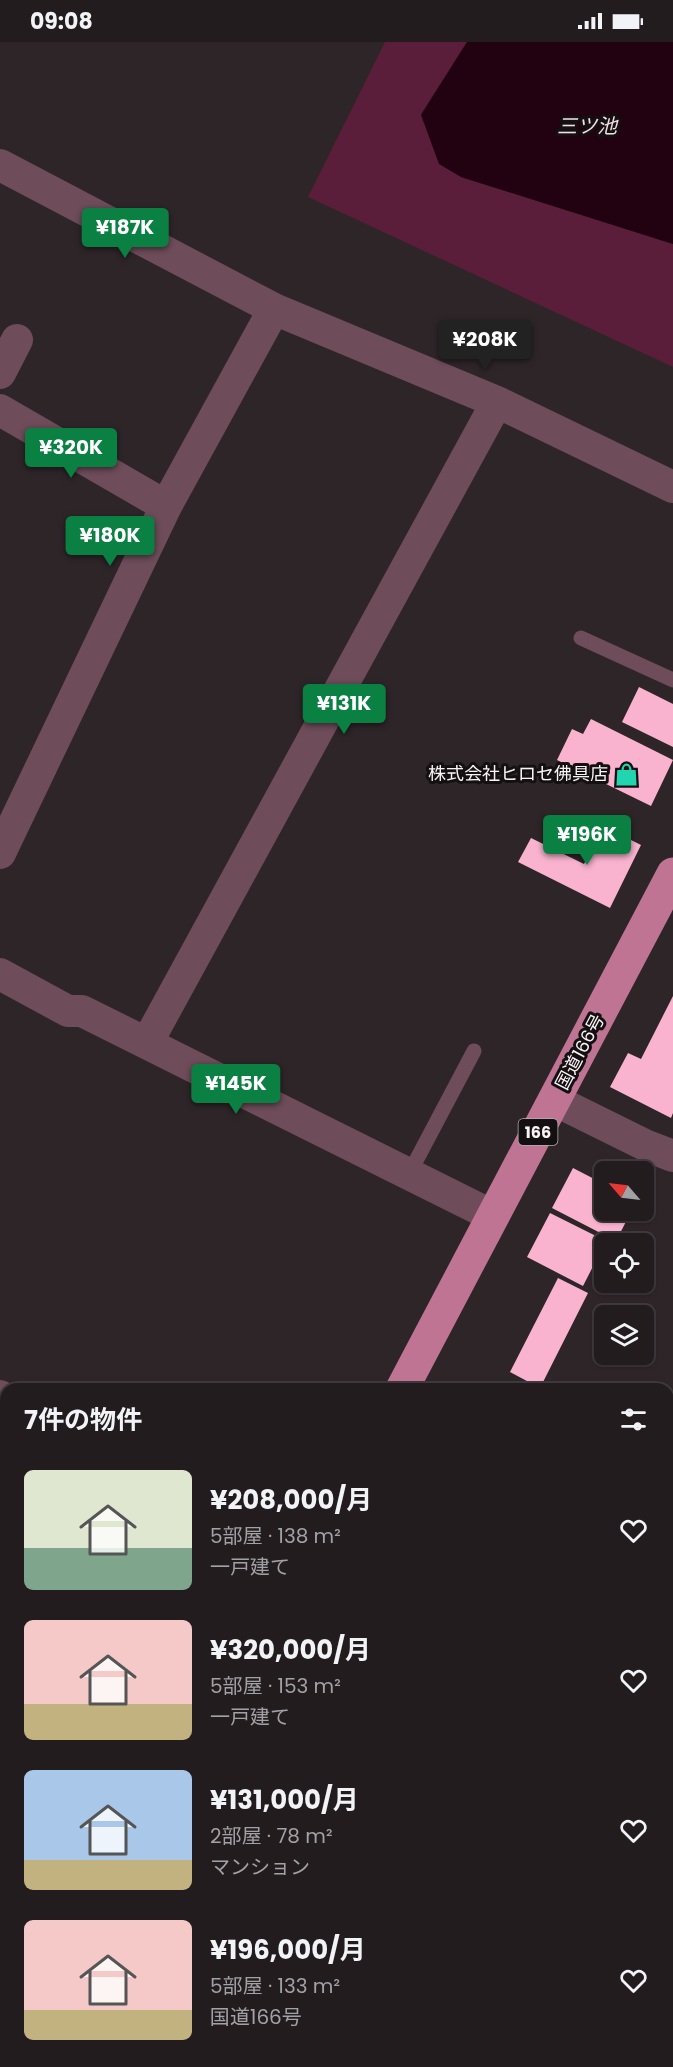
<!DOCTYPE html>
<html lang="ja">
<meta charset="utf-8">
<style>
:root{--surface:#221c1f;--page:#2e292c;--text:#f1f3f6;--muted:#a2a1a4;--line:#3f3a3d;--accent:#0b8043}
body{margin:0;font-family:Poppins,"Noto Sans JP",sans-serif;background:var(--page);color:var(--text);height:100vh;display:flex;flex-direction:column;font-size:22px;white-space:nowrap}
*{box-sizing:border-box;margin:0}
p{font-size:20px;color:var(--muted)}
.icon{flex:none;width:33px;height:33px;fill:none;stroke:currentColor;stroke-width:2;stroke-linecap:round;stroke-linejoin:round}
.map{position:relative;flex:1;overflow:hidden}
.details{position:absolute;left:0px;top:1341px;width:674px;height:684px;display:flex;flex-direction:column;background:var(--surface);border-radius:18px 18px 0 0;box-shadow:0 2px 4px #0004,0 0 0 2px var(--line)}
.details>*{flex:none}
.needle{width:39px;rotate:298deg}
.buttons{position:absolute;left:594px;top:1119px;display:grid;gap:12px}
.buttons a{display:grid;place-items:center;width:60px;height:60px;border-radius:9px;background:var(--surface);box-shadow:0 2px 4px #0004,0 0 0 2px var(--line);font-size:30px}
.price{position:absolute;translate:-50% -51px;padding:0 14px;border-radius:6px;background:var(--accent);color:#fff;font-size:20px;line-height:39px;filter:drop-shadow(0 2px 3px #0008)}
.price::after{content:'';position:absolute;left:50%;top:36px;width:18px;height:14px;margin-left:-9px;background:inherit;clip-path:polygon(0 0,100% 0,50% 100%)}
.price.active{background:#222;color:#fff}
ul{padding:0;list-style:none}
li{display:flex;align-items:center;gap:18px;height:150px;padding:0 24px}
li span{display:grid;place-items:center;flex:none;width:168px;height:120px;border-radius:9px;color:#555}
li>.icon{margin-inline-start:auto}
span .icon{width:72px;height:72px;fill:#fffc;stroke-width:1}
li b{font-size:26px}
h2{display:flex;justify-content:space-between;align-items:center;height:72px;padding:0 24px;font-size:26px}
.status{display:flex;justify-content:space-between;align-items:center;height:42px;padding:0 30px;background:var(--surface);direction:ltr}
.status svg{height:16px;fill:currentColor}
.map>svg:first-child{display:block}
.green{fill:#5a1d3a}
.water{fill:#220111}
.building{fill:#f9b3cf}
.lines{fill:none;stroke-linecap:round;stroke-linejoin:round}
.service{stroke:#6e4c5a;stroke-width:15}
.minor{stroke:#6e4c5a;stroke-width:32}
.tertiary{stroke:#6e4c5a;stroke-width:33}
.trunk{stroke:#c07494;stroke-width:33}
.labels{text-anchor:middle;stroke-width:6;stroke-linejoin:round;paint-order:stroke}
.shield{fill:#141011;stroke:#b4afb1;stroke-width:1.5}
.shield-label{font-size:16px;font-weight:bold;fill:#f9f3f5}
.poi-label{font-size:18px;fill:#f9f3f5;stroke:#141011;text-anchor:end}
.street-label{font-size:18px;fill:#f9f3f5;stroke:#141011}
.water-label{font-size:20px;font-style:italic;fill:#f3dce4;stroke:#141011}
</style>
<div class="status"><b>09:08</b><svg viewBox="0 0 49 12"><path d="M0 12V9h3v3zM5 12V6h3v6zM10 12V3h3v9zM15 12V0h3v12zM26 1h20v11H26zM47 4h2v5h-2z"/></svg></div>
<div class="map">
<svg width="673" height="2025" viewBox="0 0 673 2025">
<rect width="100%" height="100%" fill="#2e2529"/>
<path class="green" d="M 385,0 L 467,0 L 421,72 L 461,135 L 673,202 L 673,325 L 308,155 Z"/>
<path class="water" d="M 467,0 L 673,0 L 673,202 L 461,135 L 439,122 L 421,73 Z"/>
<path class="building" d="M 639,645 L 673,662 L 673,705 L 622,680 Z
M 591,677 L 673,718 L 651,764 L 557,718 L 572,687 L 583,692 Z
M 603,784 L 641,803 L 610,866 L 518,820 L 531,796 L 584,822 Z
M 673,954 L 673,1071 L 671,1076 L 610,1045 L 628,1011 L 641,1017 Z
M 573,1126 L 604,1142 L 604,1168 L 632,1168 L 616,1199 L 552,1166 Z
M 550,1171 L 606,1199 L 583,1244 L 527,1215 Z
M 558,1236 L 588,1251 L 540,1346 L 510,1330 Z
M 6,1491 L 6,1541 L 0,1538 L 0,1503 Z
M 0,1545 L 6,1548 L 6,1601 L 0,1613 Z"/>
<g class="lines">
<path class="service" d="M 581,596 L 673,638
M 409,1132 L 474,1009
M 668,2009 L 671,2002
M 660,2025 L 663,2019"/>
<path class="minor" d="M 0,123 L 274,267 L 497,360 L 673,445
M 0,331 L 17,298
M 0,368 L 166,464
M 0,811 L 166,464 L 274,267
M 0,932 L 68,969 L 82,969 L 493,1174
M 147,1001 L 497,360
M 554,1058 L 647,1104 L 673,1114
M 0,1354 L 6,1357
M 668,1730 L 673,1720
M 0,1832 L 6,1835
M 499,2025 L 502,2019"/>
<path class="tertiary" d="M 668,1699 L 673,1702"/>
<path class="trunk" d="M 402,1347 L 673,832
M 0,1938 L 6,1931"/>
</g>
<defs>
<symbol id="shop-bare" viewBox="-9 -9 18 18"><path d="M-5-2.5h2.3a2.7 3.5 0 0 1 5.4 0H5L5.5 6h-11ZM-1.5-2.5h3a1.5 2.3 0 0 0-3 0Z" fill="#21d5b0" stroke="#141011" stroke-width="2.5" paint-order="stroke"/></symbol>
</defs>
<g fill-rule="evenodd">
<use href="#shop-bare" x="610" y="716" width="33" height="33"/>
</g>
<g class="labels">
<rect class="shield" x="518.5" y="1077" width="39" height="26" rx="4.5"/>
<g class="shield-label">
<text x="538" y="1096">166</text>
</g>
<g class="poi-label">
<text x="608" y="738">株式会社ヒロセ佛具店</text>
</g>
<g class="street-label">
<text transform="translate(580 1010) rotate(-62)" y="6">国道166号</text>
</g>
<g class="water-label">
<text x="587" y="91">三ツ池</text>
</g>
</g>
</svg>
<div class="buttons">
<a><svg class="needle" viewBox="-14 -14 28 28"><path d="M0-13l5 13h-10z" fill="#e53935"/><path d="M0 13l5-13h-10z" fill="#a2a1a4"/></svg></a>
<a><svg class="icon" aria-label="locate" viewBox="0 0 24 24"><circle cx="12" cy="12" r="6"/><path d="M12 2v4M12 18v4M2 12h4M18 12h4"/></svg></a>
<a><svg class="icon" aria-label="layers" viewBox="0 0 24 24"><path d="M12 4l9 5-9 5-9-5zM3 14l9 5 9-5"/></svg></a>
</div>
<b class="price" style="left:125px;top:217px">¥187K</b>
<b class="price active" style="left:485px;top:329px">¥208K</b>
<b class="price" style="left:71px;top:437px">¥320K</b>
<b class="price" style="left:110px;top:525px">¥180K</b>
<b class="price" style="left:344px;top:693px">¥131K</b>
<b class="price" style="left:587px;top:824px">¥196K</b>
<b class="price" style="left:236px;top:1073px">¥145K</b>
<section class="details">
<h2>7件の物件<svg class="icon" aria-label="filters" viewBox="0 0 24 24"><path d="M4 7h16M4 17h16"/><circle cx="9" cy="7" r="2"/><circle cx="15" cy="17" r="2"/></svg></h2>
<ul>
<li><span style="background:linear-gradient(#dfe7d0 65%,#7fa58c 0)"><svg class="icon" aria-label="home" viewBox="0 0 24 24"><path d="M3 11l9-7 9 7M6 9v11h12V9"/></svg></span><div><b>¥208,000/月</b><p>5部屋 · 138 m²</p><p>一戸建て</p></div><svg class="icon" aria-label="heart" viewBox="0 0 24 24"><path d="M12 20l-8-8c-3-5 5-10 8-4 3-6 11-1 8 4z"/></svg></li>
<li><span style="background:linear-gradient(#f6c9c9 70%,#c2b280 0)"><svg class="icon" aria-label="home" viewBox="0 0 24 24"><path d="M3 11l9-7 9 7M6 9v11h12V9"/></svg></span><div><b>¥320,000/月</b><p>5部屋 · 153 m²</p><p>一戸建て</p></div><svg class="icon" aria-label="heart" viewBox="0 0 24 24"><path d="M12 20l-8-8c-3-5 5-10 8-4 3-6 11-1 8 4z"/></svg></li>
<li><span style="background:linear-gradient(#a9c7e8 75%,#c2b280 0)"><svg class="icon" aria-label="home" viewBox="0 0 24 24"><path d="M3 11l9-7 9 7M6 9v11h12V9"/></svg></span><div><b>¥131,000/月</b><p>2部屋 · 78 m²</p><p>マンション</p></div><svg class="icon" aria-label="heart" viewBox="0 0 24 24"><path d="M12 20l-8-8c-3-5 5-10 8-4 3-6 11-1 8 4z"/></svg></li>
<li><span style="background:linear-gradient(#f6c9c9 75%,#c2b280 0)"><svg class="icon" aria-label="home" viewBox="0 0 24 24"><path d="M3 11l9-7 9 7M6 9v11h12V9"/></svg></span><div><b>¥196,000/月</b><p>5部屋 · 133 m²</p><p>国道166号</p></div><svg class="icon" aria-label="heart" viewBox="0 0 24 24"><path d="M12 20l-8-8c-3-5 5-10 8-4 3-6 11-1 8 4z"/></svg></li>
</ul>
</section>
</div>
